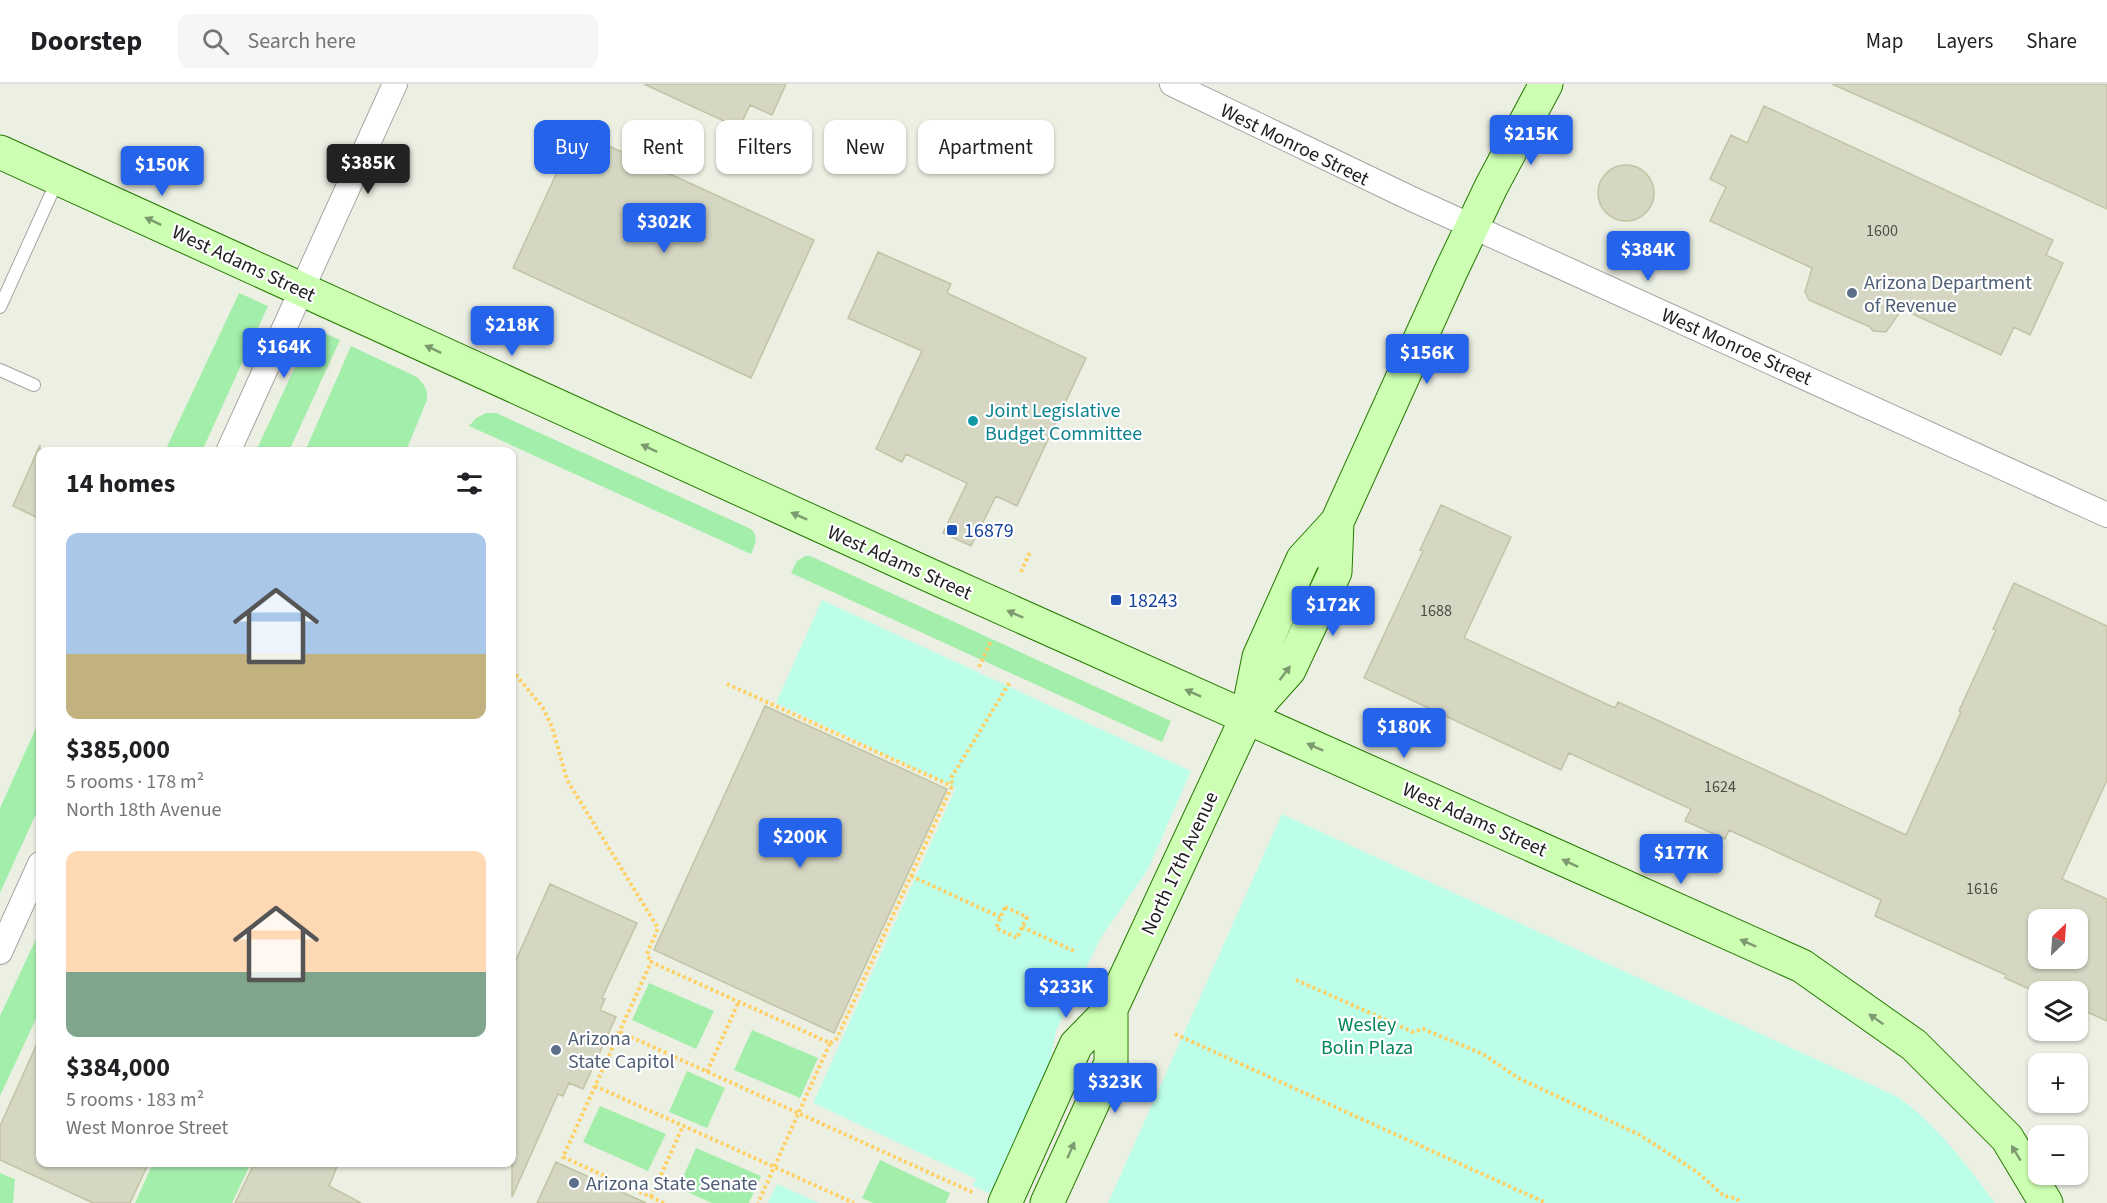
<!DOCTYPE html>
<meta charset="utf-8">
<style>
:root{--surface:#fff;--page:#f6f6f6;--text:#202124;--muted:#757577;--line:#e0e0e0;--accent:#2563eb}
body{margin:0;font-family:"Source Sans 3",sans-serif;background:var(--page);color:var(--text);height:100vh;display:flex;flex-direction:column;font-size:22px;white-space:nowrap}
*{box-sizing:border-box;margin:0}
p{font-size:20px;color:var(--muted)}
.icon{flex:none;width:33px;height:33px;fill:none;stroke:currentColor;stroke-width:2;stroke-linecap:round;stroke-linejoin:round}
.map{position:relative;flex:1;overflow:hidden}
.panel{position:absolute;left:36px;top:363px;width:480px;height:720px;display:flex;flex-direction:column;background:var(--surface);border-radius:12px;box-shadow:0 2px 4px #0004}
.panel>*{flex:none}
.top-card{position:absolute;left:534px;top:36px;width:570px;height:54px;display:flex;gap:12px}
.needle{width:39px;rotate:25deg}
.controls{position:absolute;left:2028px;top:825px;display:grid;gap:12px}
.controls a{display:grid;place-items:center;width:60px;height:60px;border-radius:12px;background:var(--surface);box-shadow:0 2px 4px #0004;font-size:30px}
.price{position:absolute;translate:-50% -51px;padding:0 14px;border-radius:6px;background:var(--accent);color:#fff;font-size:20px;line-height:39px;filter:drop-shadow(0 2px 3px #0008)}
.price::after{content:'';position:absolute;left:50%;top:36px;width:18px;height:14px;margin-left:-9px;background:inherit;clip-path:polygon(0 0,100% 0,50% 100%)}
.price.current{background:#222;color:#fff}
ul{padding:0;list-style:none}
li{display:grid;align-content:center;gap:12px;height:318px;padding:0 30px}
li span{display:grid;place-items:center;height:186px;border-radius:12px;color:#555}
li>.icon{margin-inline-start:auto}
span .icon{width:108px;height:108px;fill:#fffc;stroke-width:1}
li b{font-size:26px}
h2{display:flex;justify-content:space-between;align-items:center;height:72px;padding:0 30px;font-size:26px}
.chip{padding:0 21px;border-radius:12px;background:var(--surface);box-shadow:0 2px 4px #0004;font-size:21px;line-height:54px}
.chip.current{background:var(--accent);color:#fff}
header{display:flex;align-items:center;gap:36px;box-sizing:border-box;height:84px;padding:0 30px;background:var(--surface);border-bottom:2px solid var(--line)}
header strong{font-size:28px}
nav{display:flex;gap:33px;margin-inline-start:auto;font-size:21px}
.search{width:420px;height:54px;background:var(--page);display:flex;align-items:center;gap:15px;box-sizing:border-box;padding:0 21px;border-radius:12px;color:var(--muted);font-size:22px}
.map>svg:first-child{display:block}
.grass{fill:#a4eeac}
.park{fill:#bcfee8}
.building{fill:#d6d7c3;stroke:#c2c3a4;stroke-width:1.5;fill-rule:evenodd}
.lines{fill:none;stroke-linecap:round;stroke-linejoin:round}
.service-casing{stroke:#a5a5a5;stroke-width:14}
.minor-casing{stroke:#a5a5a5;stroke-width:26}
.secondary-casing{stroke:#247a00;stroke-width:35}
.path{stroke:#ffd065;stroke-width:4;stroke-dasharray:3 3;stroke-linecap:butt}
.service{stroke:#fff;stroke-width:12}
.minor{stroke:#fff;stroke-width:24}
.secondary{stroke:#cdffb2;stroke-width:33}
.oneway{fill:#7e9a6f}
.service-dot{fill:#5c6f8a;stroke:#fff;stroke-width:2}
.culture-dot{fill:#0f9aa8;stroke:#fff;stroke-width:2}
.transit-dot{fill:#1a4fb4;stroke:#fff;stroke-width:2}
.labels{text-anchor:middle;stroke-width:4.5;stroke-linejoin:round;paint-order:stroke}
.number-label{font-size:16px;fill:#4c4c47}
.street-label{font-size:20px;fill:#1e1e1e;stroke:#fff}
.service-label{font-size:20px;fill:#4e5e75;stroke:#fff;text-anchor:start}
.culture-label{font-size:20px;fill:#0d838f;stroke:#fff;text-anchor:start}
.transit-label{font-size:20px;fill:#164399;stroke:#fff;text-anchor:start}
.park-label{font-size:20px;fill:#02855b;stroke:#fff}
</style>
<header>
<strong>Doorstep</strong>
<div class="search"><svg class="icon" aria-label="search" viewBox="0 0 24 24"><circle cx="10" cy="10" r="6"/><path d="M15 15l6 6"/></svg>Search here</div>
<nav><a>Map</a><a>Layers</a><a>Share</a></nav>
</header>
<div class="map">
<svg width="2107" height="1119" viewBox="0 0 2107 1119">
<rect width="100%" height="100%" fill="#ecf0e3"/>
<path class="grass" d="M 239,209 L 268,222 L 202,367 L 165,367 Z
M 313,244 L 340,256 L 289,367 L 256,367 Z
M 351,262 L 417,293 C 425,301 428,306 427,316 L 406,367 L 305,367 Z
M 486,329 L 496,329 L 751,445 C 759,452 755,461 751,470 L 469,342 L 476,334 Z
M 805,472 L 810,472 L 1171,637 L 1162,658 L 791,489 L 797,477 Z
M 40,635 L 40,721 L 0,809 L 0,724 Z
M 36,855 L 40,858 L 40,926 L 0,1012 L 0,932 Z
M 649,899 L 714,927 L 696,965 L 632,936 Z
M 752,946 L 818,974 L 800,1014 L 734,986 Z
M 687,987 L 725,1004 L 707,1044 L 669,1028 Z
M 600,1022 L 666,1050 L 648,1087 L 583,1058 Z
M 696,1064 L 761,1092 L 749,1119 L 712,1119 L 678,1104 Z
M 880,1076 L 950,1109 L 946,1119 L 873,1119 L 862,1114 Z
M 153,1079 L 153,1078 L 251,1079 L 232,1119 L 135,1119 Z
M 0,1089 L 15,1095 L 13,1119 L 0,1119 Z"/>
<path class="park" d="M 822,516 L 1191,687 L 1148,785 L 1100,855 L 1056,947 L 1043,1014 L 998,1113 L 973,1102 L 976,1095 L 813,1019 L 956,704 L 776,619 Z
M 1282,730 L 1898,1013 C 1938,1042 1966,1080 1995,1119 L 1108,1119 Z
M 777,1100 L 819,1119 L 768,1119 Z"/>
<path class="building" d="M 644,0 L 786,0 L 772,31 L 750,21 L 739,44 Z
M 1832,0 L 2107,0 L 2107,125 L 1918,38 Z
M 1764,22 L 2053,156 L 2046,171 L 2063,179 L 2030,251 L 2014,243 L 2001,271 L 1902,225 L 1886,248 L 1873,247 L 1870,243 L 1809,216 L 1805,208 L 1812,184 L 1710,137 L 1726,103 L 1710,95 L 1731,51 L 1747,59 Z
M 576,47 L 814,156 L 751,294 L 513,184 Z
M1598 109a28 28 0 1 1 56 0a28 28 0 1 1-56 0Z
M 878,168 L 951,200 L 947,209 L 1086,274 L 1017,422 L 996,412 L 971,462 L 943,449 L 967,399 L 906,370 L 902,378 L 876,365 L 922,267 L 848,234 Z
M 40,361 L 40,435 L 13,422 Z
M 1441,421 L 1511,453 L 1464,554 L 1615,624 L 1618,618 L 1906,751 L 1961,628 L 1959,627 L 1996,546 L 1993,545 L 2014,499 L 2107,542 L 2107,696 L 2062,795 L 2107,815 L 2107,937 L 2078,924 L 2078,908 L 2038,906 L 2038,909 L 2005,894 L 2006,891 L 1875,832 L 1881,816 L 1729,746 L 1725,755 L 1685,737 L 1691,725 L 1569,669 L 1561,686 L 1364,594 L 1423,467 L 1420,466 ZM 2038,836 L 2078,836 L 2078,874 L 2038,874 Z
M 765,622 L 947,705 L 834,949 L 654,866 Z
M 550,800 L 637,839 L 602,914 L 605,915 L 600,926 L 616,933 L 583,1005 L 569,999 L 563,1012 L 558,1010 L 512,1113 L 512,885 Z
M 40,953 L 40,1078 L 149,1078 L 130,1119 L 93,1119 L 0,1076 L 0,1042 Z
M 255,1078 L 339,1078 L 329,1102 L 361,1119 L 235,1119 Z
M 556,1078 L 646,1119 L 537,1119 Z"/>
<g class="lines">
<defs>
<path id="service" d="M 0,223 L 58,95
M 0,286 L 34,301"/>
<path id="minor" d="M 1172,0 L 1412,115 L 2107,431
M 228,368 L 395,0
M 0,868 L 40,780"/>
<path id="secondary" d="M 0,68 L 929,491 L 1802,882 L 1914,961 L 2007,1054 L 2046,1119
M 1247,633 L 1289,586 L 1335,488 L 1337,438
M 1005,1119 L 1076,961 L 1111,925 L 1247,633 L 1259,573 L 1303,475 L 1337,438 L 1451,187 L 1491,103 L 1546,0
M 1047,1119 L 1111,979 L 1111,925"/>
</defs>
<use href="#service" class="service-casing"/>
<use href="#minor" class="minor-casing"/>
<use href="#secondary" class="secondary-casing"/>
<path class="path" d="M 1021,488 L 1030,468
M 979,583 L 991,557
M 512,586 L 543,624 L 552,643 L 567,696 L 658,844 L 647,870 L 651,878
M 727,600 L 952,702
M 911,792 L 1000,833
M 1005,823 L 1027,833 L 1017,854 L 996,844 Z
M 1022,843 L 1074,867
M 1296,896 L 1413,948 L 1423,945 L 1483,970 L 1518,994 L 1640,1051 L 1697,1088 L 1724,1112 L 1736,1114 L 1741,1119
M 620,948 L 974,1109
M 1175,950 L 1546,1119
M 830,959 L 837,954 L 952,702 L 951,694 L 1010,598
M 707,988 L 739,917
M 595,1002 L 854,1119
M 651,1113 L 683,1042
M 664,1119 L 563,1073 L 651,878 L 830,959 L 758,1119"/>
<use href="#service" class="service"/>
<use href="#minor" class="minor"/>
<use href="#secondary" class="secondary"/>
</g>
<defs><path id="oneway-solid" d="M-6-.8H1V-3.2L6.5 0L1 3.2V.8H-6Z" transform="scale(1.5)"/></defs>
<g class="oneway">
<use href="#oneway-solid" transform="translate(153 137) rotate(-155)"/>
<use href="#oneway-solid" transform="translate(433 265) rotate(-155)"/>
<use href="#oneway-solid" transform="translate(649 364) rotate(-155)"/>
<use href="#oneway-solid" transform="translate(799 432) rotate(-156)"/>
<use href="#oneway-solid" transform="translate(1015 530) rotate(-156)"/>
<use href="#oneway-solid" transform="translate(1285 589) rotate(-53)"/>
<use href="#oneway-solid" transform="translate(1193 609) rotate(-156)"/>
<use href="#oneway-solid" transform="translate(1315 663) rotate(-156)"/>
<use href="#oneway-solid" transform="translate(1570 779) rotate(-155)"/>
<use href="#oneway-solid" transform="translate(1748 859) rotate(-156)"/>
<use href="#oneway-solid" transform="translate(1876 935) rotate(-145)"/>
<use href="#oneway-solid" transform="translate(1071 1066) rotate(-66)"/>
<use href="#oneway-solid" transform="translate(2016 1069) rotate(-121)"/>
</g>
<g class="service-dot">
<circle cx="1852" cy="209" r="6"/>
<circle cx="556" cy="966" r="6"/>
<circle cx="574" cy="1099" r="6"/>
</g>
<circle class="culture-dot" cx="973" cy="337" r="6"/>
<g class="transit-dot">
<rect x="946" y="440" width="12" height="12" rx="3"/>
<rect x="1110" y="510" width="12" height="12" rx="3"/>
</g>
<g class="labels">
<g class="number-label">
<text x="1882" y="152">1600</text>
<text x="1436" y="532">1688</text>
<text x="1720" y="708">1624</text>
<text x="1982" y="810">1616</text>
</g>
<g class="street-label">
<text transform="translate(1295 60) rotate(26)" y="7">West Monroe Street</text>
<text transform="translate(244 179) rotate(25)" y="7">West Adams Street</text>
<text transform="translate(1737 262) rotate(24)" y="7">West Monroe Street</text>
<text transform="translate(900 478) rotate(24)" y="7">West Adams Street</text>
<text transform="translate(1475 735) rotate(24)" y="7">West Adams Street</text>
<text transform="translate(1179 779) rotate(-65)" y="7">North 17th Avenue</text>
</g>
<g class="service-label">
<text x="1864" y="205">Arizona Department<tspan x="1864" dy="23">of Revenue</tspan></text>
<text x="568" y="961">Arizona<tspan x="568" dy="23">State Capitol</tspan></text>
<text x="586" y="1106">Arizona State Senate</text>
</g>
<g class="culture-label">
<text x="985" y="333">Joint Legislative<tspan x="985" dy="23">Budget Committee</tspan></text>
</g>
<g class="transit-label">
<text x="964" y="453">16879</text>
<text x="1128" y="523">18243</text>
</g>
<g class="park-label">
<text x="1367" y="947">Wesley<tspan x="1367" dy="23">Bolin Plaza</tspan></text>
</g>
</g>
</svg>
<div class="controls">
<a><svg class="needle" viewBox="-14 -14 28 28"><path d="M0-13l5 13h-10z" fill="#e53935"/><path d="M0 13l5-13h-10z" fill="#757577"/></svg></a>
<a><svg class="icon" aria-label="layers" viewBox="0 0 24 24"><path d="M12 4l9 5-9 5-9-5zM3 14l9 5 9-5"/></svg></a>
<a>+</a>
<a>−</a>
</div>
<b class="price" style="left:1531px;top:82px">$215K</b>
<b class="price current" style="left:368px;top:111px">$385K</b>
<b class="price" style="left:162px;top:113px">$150K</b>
<b class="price" style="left:664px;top:170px">$302K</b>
<b class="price" style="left:1648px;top:198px">$384K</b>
<b class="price" style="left:512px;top:273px">$218K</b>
<b class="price" style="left:284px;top:295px">$164K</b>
<b class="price" style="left:1427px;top:301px">$156K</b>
<b class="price" style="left:1333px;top:553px">$172K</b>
<b class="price" style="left:1404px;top:675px">$180K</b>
<b class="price" style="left:800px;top:785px">$200K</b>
<b class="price" style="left:1681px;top:801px">$177K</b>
<b class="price" style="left:1066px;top:935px">$233K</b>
<b class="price" style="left:1115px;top:1030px">$323K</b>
<div class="top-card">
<a class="chip current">Buy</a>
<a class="chip">Rent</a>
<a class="chip">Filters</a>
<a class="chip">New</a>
<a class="chip">Apartment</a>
</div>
<section class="panel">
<h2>14 homes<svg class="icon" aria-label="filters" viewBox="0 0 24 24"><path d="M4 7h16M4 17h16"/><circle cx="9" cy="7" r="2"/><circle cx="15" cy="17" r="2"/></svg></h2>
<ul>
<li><span style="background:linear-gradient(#a9c7e8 65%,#c2b280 0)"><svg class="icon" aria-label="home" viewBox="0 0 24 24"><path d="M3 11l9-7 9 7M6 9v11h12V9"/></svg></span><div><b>$385,000</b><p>5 rooms · 178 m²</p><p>North 18th Avenue</p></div></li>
<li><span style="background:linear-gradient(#ffd9b3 65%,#7fa58c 0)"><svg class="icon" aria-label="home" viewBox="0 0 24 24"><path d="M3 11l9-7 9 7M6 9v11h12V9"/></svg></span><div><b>$384,000</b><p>5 rooms · 183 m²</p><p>West Monroe Street</p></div></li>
</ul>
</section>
</div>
